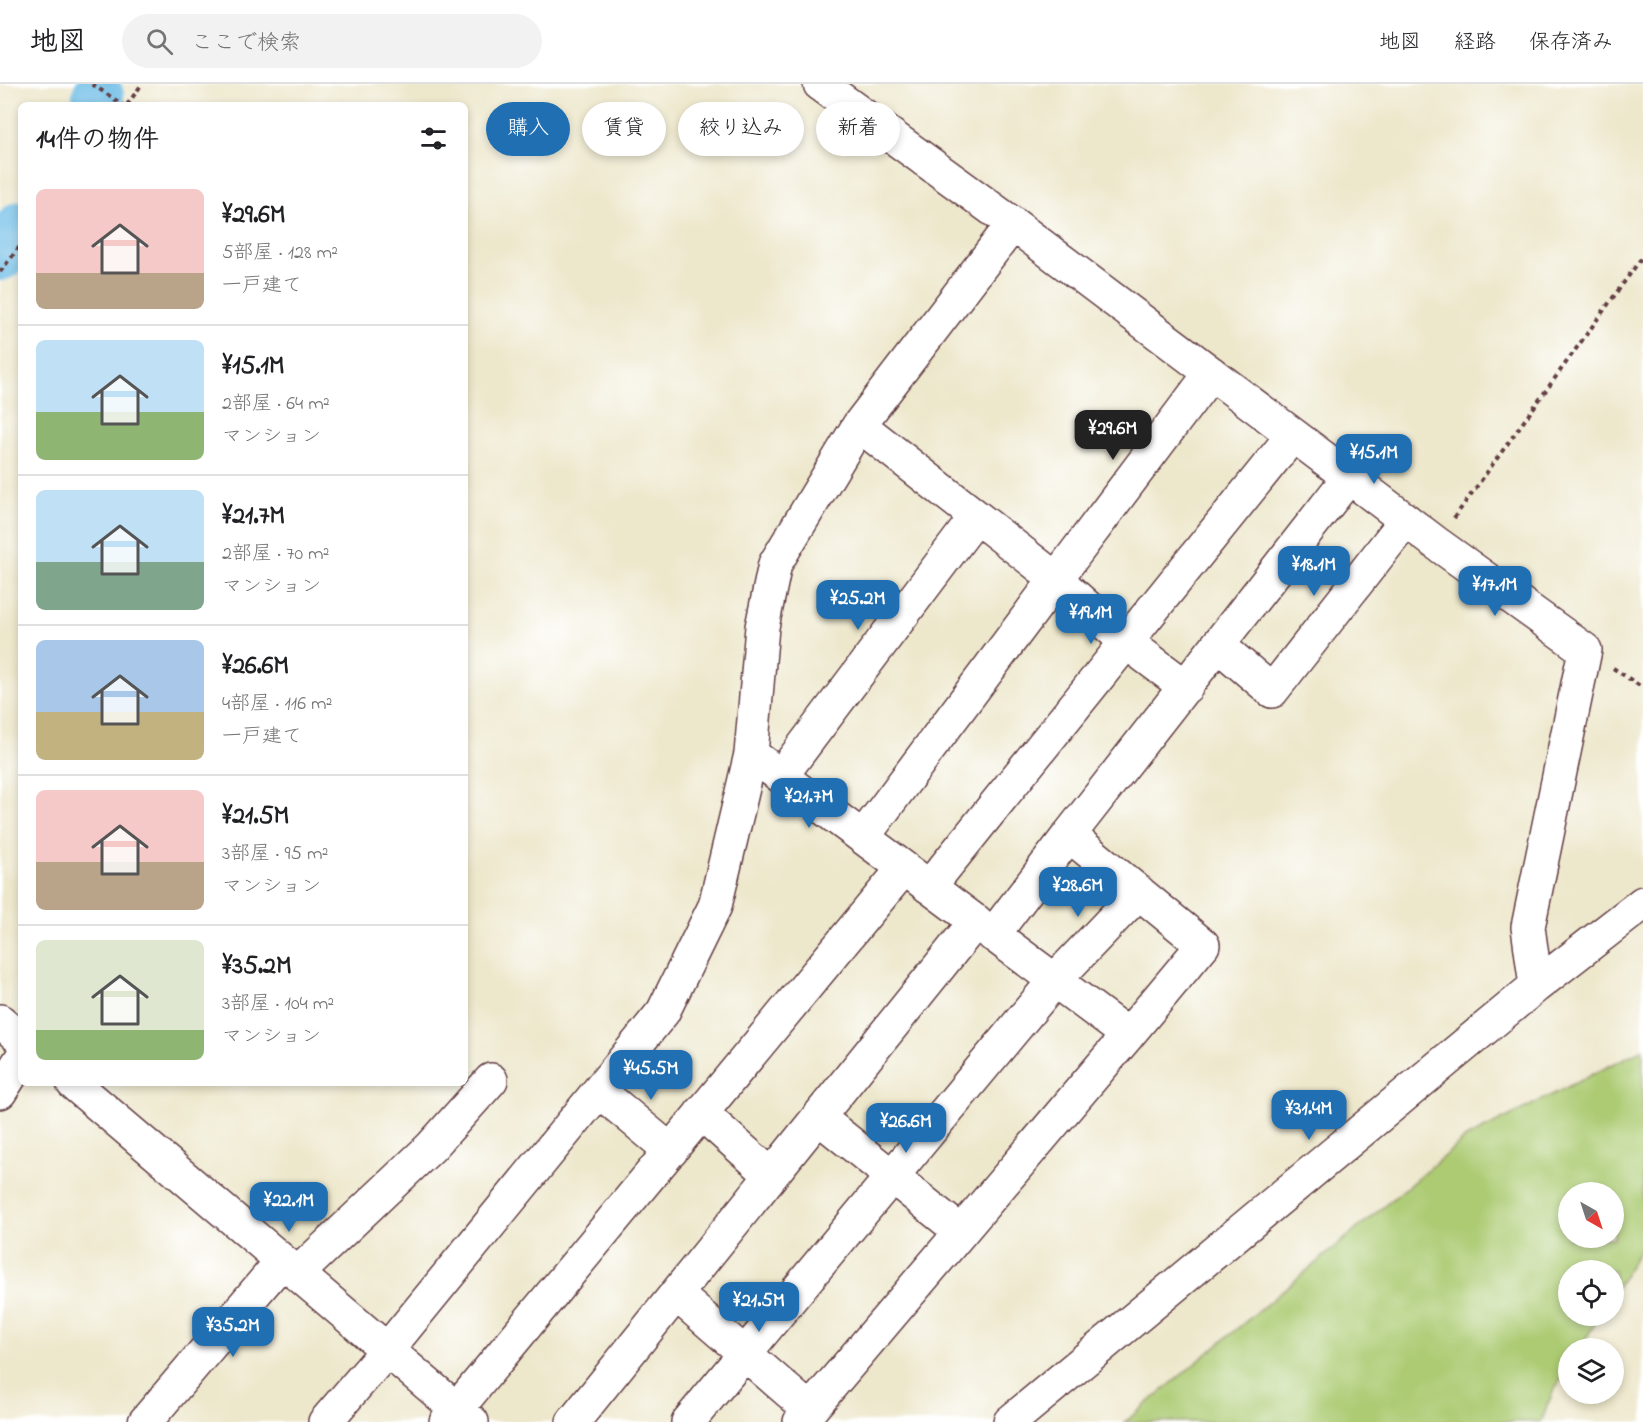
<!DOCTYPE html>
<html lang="ja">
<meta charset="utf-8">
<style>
:root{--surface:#fff;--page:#f2f2f2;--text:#202124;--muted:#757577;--line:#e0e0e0;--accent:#1f6fb2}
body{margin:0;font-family:"Indie Flower","Klee One",sans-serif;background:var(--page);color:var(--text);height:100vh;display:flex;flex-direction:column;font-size:22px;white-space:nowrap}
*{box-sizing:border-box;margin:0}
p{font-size:20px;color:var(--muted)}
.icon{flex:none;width:33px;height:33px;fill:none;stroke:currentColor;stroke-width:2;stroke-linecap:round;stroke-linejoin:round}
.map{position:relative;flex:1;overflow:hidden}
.side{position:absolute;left:18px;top:18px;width:450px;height:984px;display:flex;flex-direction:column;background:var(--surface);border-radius:9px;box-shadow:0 3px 9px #0003}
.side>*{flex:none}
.top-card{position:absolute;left:486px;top:18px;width:570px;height:54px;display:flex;gap:12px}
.needle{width:39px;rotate:141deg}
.tools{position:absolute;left:1558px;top:1098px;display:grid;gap:12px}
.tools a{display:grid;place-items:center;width:66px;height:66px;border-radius:50%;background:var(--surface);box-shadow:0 3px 9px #0003;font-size:30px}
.price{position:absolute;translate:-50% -51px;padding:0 14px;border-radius:12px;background:var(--accent);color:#fff;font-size:20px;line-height:39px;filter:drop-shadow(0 2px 3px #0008)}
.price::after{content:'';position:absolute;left:50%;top:36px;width:18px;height:14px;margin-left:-9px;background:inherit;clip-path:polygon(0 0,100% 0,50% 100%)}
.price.current{background:#222;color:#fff}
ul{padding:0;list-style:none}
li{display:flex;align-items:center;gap:18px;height:150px;padding:0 18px}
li+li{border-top:2px solid var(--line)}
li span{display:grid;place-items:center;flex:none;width:168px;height:120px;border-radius:9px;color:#555}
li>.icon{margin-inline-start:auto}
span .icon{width:72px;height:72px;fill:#fffc;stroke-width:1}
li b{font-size:26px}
h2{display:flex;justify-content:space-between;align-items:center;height:72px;padding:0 18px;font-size:26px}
.tag{padding:0 21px;border-radius:27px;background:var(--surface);box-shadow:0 3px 9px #0003;font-size:21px;line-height:54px}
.tag.current{background:var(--accent);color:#fff}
header{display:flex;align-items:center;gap:36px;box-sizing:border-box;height:84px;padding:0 30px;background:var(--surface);border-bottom:2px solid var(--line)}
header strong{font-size:28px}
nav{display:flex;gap:33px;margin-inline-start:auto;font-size:21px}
.search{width:420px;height:54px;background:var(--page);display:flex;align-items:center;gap:15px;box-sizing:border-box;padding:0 21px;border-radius:33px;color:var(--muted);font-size:22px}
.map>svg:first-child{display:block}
.green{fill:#accb72;stroke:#7b754e;stroke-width:1.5;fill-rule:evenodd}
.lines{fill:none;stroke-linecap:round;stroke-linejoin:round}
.river{stroke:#6abbe5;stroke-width:52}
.minor-casing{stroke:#623d43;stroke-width:36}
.path{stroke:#623d43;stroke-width:4;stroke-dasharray:4.5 4.5;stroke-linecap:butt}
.minor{stroke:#fff;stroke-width:33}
</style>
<header>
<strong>地図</strong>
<div class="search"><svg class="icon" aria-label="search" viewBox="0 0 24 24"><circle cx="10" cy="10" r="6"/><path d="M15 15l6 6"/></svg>ここで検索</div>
<nav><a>地図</a><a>経路</a><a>保存済み</a></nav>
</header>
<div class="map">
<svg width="1643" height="1338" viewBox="0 0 1643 1338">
<rect width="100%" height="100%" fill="#fff"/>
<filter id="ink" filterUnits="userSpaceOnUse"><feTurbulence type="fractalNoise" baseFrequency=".0167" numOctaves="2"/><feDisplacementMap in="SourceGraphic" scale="12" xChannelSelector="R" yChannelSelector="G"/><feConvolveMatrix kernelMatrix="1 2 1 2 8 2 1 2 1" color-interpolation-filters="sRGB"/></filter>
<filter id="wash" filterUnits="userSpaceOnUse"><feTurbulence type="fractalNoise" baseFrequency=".008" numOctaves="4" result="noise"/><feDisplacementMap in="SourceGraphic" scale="24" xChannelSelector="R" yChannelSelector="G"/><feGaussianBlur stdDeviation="1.35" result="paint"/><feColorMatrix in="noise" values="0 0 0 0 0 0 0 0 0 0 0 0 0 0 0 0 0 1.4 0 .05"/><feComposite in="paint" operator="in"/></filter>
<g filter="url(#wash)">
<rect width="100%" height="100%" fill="#ede7cb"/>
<path class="green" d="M 1643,965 L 1643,1160 L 1614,1208 L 1614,1186 L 1569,1186 L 1569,1232 L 1600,1232 L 1580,1264 L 1569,1264 L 1569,1282 L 1553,1308 L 1541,1338 L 1125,1338 L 1466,1054 ZM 1569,1108 L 1614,1108 L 1614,1154 L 1569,1154 Z"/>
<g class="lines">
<path class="river" d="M 98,21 L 98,12
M 0,171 L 21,143"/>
</g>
</g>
<g filter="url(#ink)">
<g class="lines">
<defs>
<path id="minor" d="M 820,0 L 1013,140
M 859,341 L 1013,140 L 1349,393 L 1069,751 L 1203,861 L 1128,951
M 1349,393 L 1436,459 L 1585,566 L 1528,843 L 1536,902
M 1218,561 L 1272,607 L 1406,436
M 1186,603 L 1126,558 L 1056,495 L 1211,289
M 751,670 L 762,543 L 775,480 L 859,341 L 1056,495 L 863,753
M 781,692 L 976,433
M 929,803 L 1293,351
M 993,851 L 1069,751
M 0,937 L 21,955
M 73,999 L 472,1338
M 599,1007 L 671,1067
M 0,1008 L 21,975
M 701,1029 L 771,1091
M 818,1033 L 961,1148
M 297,1190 L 431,1063 L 491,996
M 676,1210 L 810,1326
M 145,1338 L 282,1177
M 325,1338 L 387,1266 L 663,928 L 715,822 L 751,670 L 1128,951 L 800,1338
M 446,1338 L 904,784
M 573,1338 L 976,837
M 688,1338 L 1055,896 L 1139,808
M 1010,1338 L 1536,902 L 1643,819"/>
</defs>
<use href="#minor" class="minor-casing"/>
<path class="path" d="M 92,0 L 123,21
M 127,21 L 142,0
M 0,188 L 21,161
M 1454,434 L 1643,172
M 1613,584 L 1643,604"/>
<use href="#minor" class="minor"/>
</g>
</g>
</svg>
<div class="tools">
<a><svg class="needle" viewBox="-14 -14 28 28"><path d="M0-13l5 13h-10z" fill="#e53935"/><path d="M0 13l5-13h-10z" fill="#757577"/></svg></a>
<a><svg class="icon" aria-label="locate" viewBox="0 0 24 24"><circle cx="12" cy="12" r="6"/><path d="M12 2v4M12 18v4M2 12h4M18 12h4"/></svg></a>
<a><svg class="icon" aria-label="layers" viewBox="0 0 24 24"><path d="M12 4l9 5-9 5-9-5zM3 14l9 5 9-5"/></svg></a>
</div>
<b class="price current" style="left:1113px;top:377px">¥29.6M</b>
<b class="price" style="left:1374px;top:401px">¥15.1M</b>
<b class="price" style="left:1314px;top:513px">¥18.1M</b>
<b class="price" style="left:1495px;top:533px">¥17.1M</b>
<b class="price" style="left:858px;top:547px">¥25.2M</b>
<b class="price" style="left:1091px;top:561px">¥19.1M</b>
<b class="price" style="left:809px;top:745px">¥21.7M</b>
<b class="price" style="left:1078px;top:834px">¥28.6M</b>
<b class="price" style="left:651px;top:1017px">¥45.5M</b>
<b class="price" style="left:1309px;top:1057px">¥31.4M</b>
<b class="price" style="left:906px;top:1070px">¥26.6M</b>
<b class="price" style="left:289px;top:1149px">¥22.1M</b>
<b class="price" style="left:759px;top:1249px">¥21.5M</b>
<b class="price" style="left:233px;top:1274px">¥35.2M</b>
<div class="top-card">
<a class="tag current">購入</a>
<a class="tag">賃貸</a>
<a class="tag">絞り込み</a>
<a class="tag">新着</a>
</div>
<section class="side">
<h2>14件の物件<svg class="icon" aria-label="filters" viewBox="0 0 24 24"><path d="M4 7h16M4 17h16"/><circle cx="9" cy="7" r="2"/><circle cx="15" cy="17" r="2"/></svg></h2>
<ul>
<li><span style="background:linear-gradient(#f6c9c9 70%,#b9a48a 0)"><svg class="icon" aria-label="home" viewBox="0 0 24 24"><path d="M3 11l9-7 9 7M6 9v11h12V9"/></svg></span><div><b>¥29.6M</b><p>5部屋 · 128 m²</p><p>一戸建て</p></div></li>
<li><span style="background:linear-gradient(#bfe0f5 60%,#8fb573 0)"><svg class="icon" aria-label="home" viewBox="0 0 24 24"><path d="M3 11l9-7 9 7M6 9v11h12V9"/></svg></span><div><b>¥15.1M</b><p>2部屋 · 64 m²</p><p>マンション</p></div></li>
<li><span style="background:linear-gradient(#bfe0f5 60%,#7fa58c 0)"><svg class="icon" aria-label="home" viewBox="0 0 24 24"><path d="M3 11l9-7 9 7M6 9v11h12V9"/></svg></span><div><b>¥21.7M</b><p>2部屋 · 70 m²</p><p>マンション</p></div></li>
<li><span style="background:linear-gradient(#a9c7e8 60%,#c2b280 0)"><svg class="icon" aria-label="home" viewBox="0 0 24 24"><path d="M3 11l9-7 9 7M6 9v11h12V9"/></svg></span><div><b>¥26.6M</b><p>4部屋 · 116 m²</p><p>一戸建て</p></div></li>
<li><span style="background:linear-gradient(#f6c9c9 60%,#b9a48a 0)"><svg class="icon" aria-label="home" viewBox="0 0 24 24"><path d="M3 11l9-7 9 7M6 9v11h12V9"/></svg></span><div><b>¥21.5M</b><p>3部屋 · 95 m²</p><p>マンション</p></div></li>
<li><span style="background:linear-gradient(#dfe7d0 75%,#8fb573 0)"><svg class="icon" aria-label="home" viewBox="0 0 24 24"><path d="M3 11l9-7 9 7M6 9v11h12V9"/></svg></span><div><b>¥35.2M</b><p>3部屋 · 104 m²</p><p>マンション</p></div></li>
</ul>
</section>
</div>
